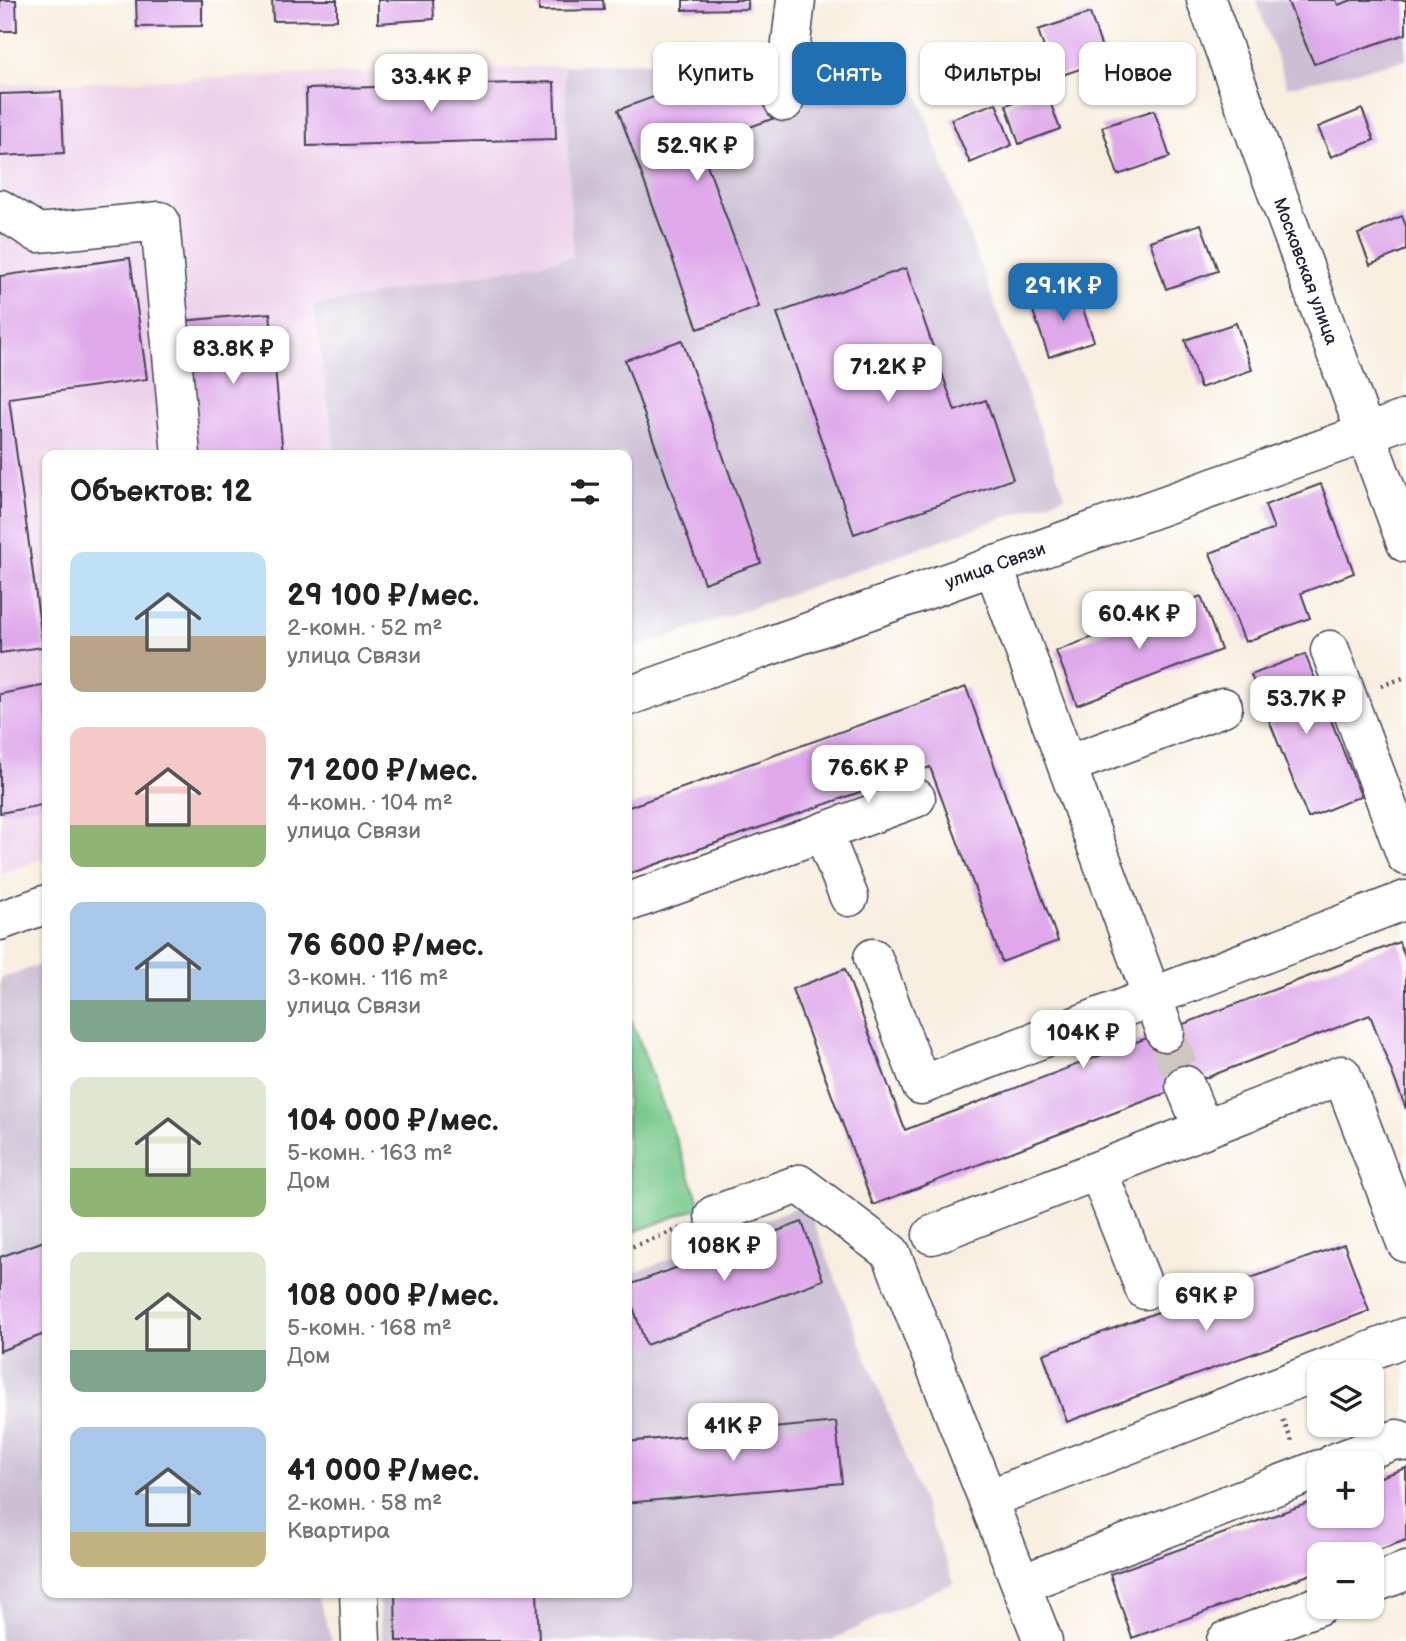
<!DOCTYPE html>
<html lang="ru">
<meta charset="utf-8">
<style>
:root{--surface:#fff;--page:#f2f2f2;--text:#222;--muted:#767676;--accent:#1f6fb2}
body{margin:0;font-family:"Balsamiq Sans",sans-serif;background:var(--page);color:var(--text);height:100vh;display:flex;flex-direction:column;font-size:26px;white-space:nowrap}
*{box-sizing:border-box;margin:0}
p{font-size:23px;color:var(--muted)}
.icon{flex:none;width:38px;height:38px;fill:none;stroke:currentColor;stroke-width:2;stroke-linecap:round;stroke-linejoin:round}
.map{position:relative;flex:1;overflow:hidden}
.sheet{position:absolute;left:42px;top:450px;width:590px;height:1148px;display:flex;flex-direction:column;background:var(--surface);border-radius:14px;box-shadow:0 2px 5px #0004}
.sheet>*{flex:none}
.hud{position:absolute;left:653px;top:42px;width:648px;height:63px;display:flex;gap:14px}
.tools{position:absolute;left:1307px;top:1360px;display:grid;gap:14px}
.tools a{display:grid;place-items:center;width:77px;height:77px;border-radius:14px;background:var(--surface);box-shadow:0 2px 5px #0004;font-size:35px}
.price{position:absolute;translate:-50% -60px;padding:0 16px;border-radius:14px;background:#fff;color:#222;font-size:23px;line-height:46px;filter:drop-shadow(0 2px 4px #0008)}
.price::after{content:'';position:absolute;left:50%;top:42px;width:21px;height:16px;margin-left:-10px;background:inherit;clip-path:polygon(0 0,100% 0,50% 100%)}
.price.active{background:var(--accent);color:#fff}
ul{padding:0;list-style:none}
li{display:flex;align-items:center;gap:21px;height:175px;padding:0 28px}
li span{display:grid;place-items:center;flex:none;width:196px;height:140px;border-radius:14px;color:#555}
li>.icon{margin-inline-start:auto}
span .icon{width:84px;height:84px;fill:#fffc;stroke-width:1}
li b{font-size:30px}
h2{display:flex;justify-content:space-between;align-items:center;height:84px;padding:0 28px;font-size:30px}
.chip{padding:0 24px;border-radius:14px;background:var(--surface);box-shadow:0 2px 5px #0004;font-size:24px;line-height:63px}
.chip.active{background:var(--accent);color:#fff}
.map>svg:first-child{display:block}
.built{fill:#edd1e9}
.industrial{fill:#ccbfd4}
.green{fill:#77c88a;stroke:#4c7562;stroke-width:2}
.building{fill:#dea8ea}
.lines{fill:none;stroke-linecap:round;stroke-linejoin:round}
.minor-tunnel{stroke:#cdc5be;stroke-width:38;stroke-dasharray:38 19;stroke-linecap:butt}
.minor-casing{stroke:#424154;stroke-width:41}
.major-casing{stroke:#424154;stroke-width:41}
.path{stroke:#424154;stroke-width:4.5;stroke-dasharray:2 5;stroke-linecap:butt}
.minor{stroke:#fff;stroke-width:38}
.major{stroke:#fff;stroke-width:38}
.labels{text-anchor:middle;stroke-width:5;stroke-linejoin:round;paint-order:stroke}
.street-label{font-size:18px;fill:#22223b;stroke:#fff}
</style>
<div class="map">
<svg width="1406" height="1641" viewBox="0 0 1406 1641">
<rect width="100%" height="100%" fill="#fff"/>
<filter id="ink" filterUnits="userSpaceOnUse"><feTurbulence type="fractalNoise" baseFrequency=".0143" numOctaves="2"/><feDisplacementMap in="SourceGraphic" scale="14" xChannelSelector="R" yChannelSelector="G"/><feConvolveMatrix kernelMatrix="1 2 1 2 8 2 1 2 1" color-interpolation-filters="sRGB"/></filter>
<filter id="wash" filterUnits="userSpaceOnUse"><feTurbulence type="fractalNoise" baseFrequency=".00686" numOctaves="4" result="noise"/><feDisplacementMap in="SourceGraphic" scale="28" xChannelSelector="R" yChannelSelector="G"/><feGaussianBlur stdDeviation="1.57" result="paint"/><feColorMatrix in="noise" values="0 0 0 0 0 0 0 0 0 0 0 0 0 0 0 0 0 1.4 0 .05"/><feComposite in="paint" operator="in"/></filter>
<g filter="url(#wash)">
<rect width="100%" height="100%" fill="#f8eedf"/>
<path class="built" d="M 564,66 L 573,257 L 314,306 L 336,455 L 47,455 L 47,857 L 0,874 L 0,85 Z"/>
<path class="industrial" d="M 1256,0 L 1406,0 L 1406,60 L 1287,87 Z
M 901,49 L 1065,496 L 627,652 L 626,455 L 336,455 L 314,306 L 573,257 L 564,66 Z
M 47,962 L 47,1592 L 317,1593 L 332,1641 L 0,1641 L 0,979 Z
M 806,1203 L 954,1582 L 835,1638 L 835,1641 L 382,1641 L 378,1593 L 626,1592 L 627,1276 Z"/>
<path class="green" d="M 632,1021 L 701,1207 L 628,1234 L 626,1023 Z"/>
<g id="blocks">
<path class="building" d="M 0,0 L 16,0 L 17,31 L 0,31 Z
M 136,0 L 202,0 L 202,26 L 137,27 Z
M 272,0 L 337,0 L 337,20 L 273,21 Z
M 378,0 L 433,0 L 434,19 L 378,23 Z
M 539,0 L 603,0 L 604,10 L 539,11 Z
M 683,0 L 748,0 L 748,9 L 683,10 Z
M 1287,0 L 1336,0 L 1338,5 L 1352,0 L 1406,0 L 1406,34 L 1314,64 Z
M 1090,13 L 1106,60 L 1054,78 L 1038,30 Z
M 751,61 L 772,119 L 700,145 L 759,307 L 698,329 L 618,110 Z
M 554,82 L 556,139 L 307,146 L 306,89 Z
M 1046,91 L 1060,129 L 1019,144 L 1006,105 Z
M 61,92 L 64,153 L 0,156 L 0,94 Z
M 996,103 L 1012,145 L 970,163 L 951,119 Z
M 1362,109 L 1374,140 L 1331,157 L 1318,127 Z
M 1154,110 L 1170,157 L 1118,175 L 1102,127 Z
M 1402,216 L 1406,226 L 1406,250 L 1370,265 L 1358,234 Z
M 1201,224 L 1218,271 L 1166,289 L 1150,241 Z
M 130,258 L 147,379 L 9,398 L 43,647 L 0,653 L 0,276 Z
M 906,268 L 955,411 L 986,400 L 1013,479 L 854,534 L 777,313 Z
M 1076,289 L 1094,341 L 1049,357 L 1031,305 Z
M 270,313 L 283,455 L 195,455 L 182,321 Z
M 1236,323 L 1252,370 L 1200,388 L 1185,340 Z
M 682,340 L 761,563 L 704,583 L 625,360 Z
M 1321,484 L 1354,573 L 1301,593 L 1310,618 L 1245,642 L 1210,553 L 1274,529 L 1265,505 Z
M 1201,596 L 1221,650 L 1077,705 L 1056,651 Z
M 1305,654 L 1361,796 L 1308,818 L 1251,675 Z
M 47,685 L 47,804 L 0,813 L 0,694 Z
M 966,687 L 1058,941 L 1002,962 L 930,767 L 626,875 L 626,808 Z
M 1399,942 L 1406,960 L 1406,1109 L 1370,1015 L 873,1205 L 792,989 L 845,969 L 905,1130 Z
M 802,1222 L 823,1280 L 646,1345 L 626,1286 Z
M 47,1240 L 47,1333 L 0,1351 L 0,1257 Z
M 1344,1244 L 1369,1311 L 1067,1422 L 1043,1354 Z
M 836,1422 L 842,1483 L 626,1503 L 626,1442 Z
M 1406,1468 L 1406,1540 L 1368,1554 L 1320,1554 L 1320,1571 L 1132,1638 L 1110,1574 L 1320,1499 L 1320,1516 L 1372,1516 L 1372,1480 Z
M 395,1592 L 537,1592 L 539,1641 L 396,1641 Z"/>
</g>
</g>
<g filter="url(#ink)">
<use href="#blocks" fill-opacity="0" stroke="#424154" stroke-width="2"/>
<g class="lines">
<path class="minor-tunnel" d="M 1165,1032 L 1185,1085"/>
<defs>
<g id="minor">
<path d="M 784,102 L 796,0"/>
<path d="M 0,209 L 38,233 L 160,221 L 181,455"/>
<path d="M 993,565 L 1165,1032"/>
<path d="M 1330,650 L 1406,856"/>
<path id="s1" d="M 626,697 L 1406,419"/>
<path d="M 1067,765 L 1223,707"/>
<path d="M 823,832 L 916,798"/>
<path d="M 626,903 L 823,832 L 849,897"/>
<path d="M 0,921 L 47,904"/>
<path d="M 873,958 L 921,1085 L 1406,900"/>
<path d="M 1185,1085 L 1203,1129"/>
<path d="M 1098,1171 L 1145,1290"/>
<path d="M 714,1215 L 799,1184 L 891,1253 L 1043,1641"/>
<path d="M 932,1235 L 1342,1075 L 1406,1243"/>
<path d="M 1334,1463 L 1397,1439 L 1406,1442"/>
<path d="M 988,1499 L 1406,1337"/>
<path d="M 1021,1584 L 1320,1469"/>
<path d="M 1372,1584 L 1406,1571"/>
<path d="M 359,1592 L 361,1641"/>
<path d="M 1226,1641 L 1320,1605"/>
</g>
<g id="major">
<path id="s2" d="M 1206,0 L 1406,543"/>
</g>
</defs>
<use href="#minor" class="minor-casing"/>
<use href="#major" class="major-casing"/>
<path class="path" d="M 1381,686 L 1406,677
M 626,1249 L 684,1227
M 1283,1420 L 1293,1444"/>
<use href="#minor" class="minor"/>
<use href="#major" class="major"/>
</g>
</g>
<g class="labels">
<g class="street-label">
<text dy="6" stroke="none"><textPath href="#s2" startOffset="289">Московская улица</textPath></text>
<text dy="6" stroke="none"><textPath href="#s1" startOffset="392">улица Связи</textPath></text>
</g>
</g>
</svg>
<div class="tools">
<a><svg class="icon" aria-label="layers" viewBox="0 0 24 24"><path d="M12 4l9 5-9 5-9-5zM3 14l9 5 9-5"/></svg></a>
<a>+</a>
<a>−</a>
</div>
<b class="price" style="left:431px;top:114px">33.4K ₽</b>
<b class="price" style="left:697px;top:183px">52.9K ₽</b>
<b class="price active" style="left:1063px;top:323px">29.1K ₽</b>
<b class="price" style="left:233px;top:386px">83.8K ₽</b>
<b class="price" style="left:888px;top:404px">71.2K ₽</b>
<b class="price" style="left:1139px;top:651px">60.4K ₽</b>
<b class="price" style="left:1306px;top:736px">53.7K ₽</b>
<b class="price" style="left:868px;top:805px">76.6K ₽</b>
<b class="price" style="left:1083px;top:1070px">104K ₽</b>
<b class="price" style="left:724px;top:1283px">108K ₽</b>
<b class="price" style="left:1206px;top:1333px">69K ₽</b>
<b class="price" style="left:733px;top:1463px">41K ₽</b>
<div class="hud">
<a class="chip">Купить</a>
<a class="chip active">Снять</a>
<a class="chip">Фильтры</a>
<a class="chip">Новое</a>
</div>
<section class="sheet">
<h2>Объектов: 12<svg class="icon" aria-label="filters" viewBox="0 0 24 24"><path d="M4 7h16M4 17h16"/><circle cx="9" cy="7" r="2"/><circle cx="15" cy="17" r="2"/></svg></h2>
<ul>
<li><span style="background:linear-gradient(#bfe0f5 60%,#b9a48a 0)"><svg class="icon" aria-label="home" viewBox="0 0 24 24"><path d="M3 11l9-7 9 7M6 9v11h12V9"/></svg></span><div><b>29 100 ₽/мес.</b><p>2-комн. · 52 m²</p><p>улица Связи</p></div></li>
<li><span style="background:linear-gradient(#f6c9c9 70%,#8fb573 0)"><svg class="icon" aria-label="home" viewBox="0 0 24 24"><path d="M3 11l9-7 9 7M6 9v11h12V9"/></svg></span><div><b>71 200 ₽/мес.</b><p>4-комн. · 104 m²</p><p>улица Связи</p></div></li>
<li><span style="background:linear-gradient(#a9c7e8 70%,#7fa58c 0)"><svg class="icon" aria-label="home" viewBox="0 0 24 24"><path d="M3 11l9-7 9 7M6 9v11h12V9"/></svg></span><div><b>76 600 ₽/мес.</b><p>3-комн. · 116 m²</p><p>улица Связи</p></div></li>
<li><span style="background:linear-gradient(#dfe7d0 65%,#8fb573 0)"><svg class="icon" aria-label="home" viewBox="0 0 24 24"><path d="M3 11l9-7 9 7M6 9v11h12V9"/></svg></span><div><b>104 000 ₽/мес.</b><p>5-комн. · 163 m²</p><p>Дом</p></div></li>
<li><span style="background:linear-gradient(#dfe7d0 70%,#7fa58c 0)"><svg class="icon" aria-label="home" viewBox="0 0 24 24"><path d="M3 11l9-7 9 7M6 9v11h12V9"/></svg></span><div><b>108 000 ₽/мес.</b><p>5-комн. · 168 m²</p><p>Дом</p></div></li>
<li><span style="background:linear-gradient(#a9c7e8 75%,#c2b280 0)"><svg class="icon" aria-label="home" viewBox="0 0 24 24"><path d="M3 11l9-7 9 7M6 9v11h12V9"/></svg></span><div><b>41 000 ₽/мес.</b><p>2-комн. · 58 m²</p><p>Квартира</p></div></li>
</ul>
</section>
</div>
